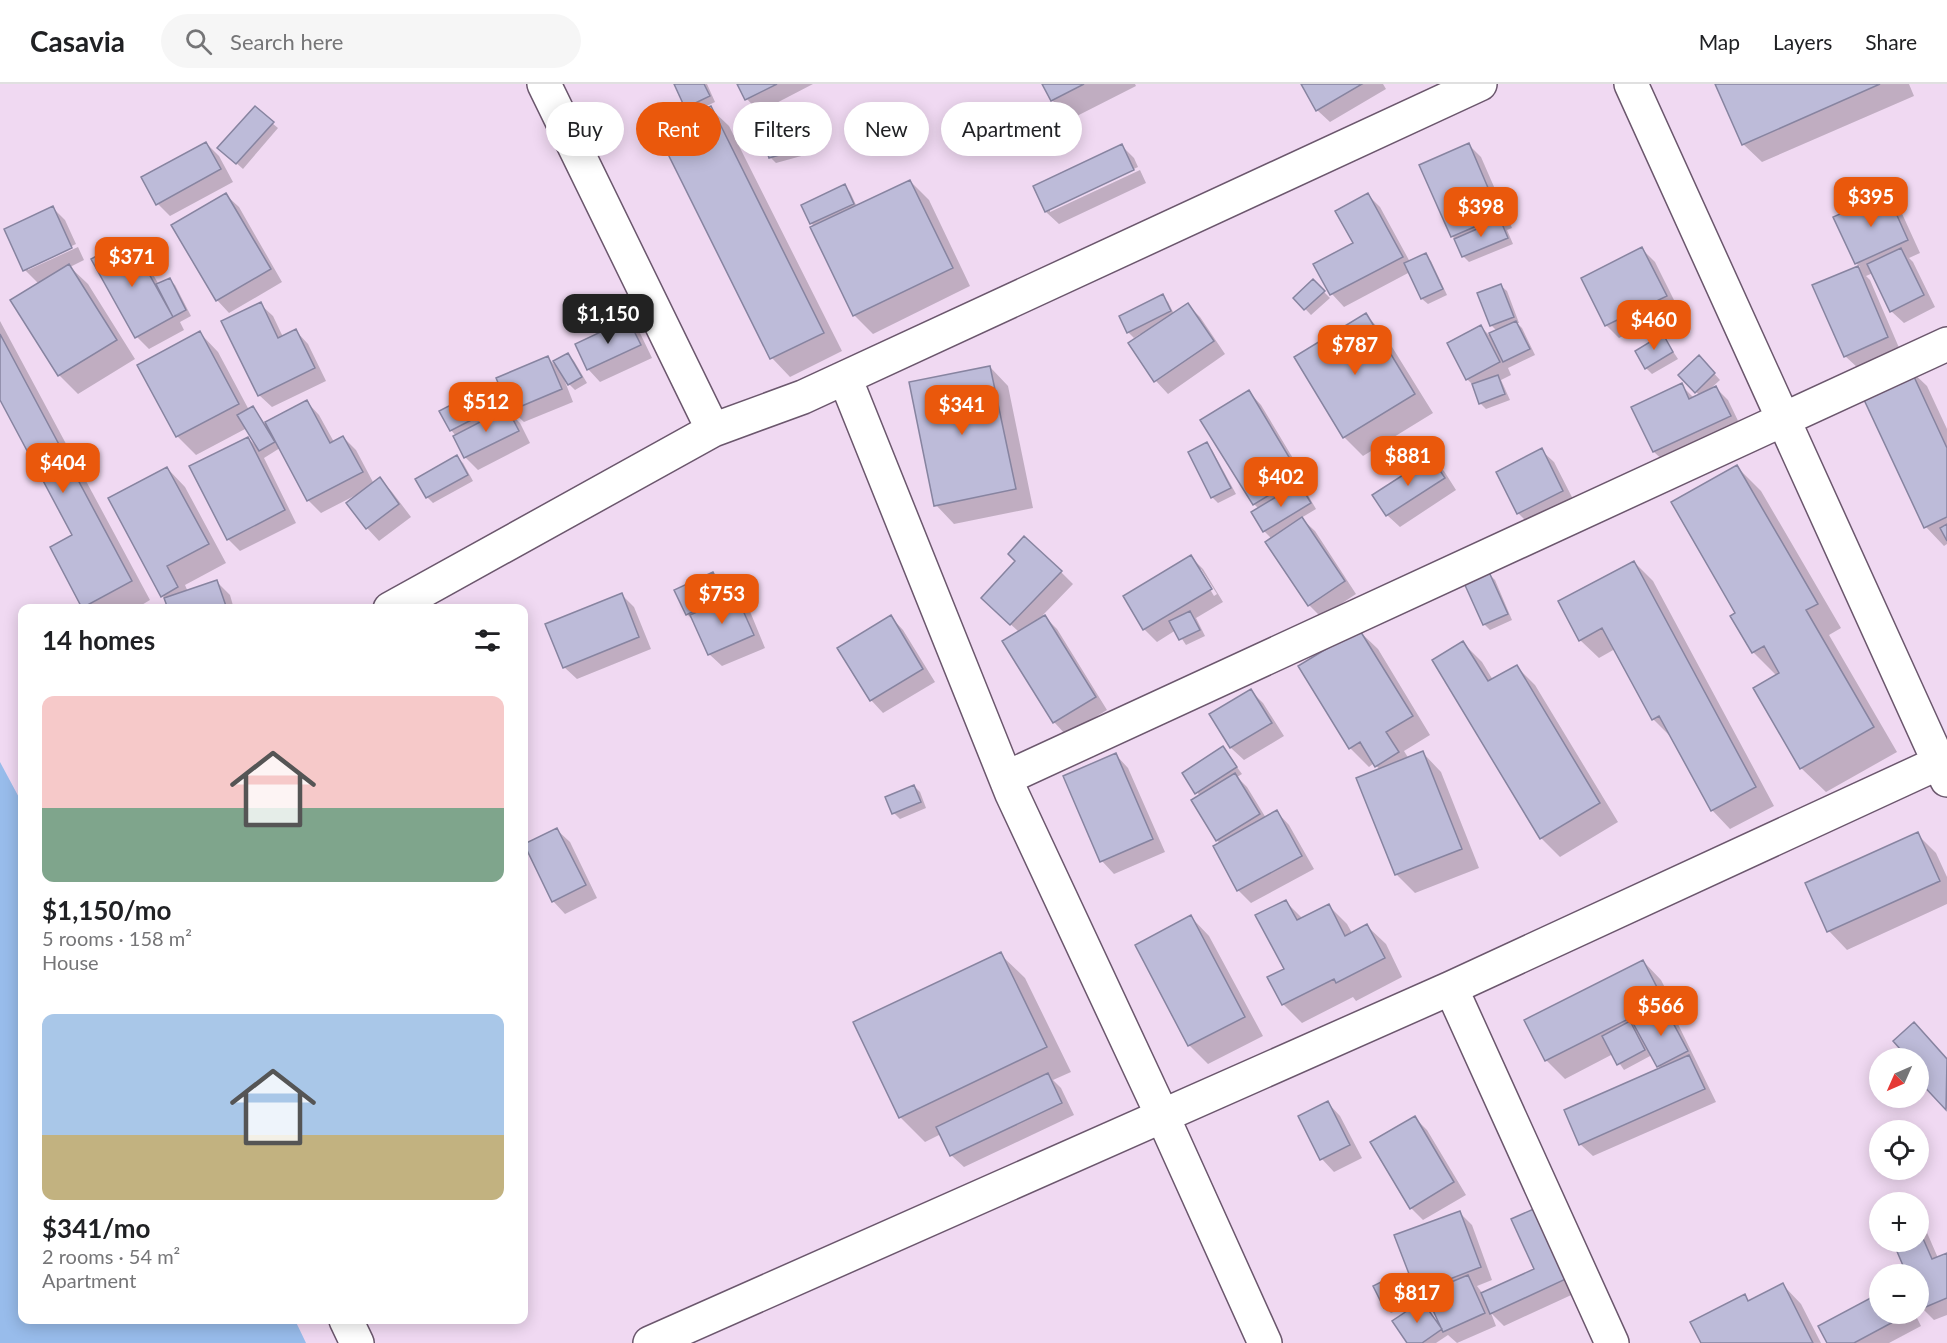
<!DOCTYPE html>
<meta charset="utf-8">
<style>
:root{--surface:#fff;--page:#f6f6f6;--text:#202124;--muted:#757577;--line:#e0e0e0;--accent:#ea580c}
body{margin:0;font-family:Lato,sans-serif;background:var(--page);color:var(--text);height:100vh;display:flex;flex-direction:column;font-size:22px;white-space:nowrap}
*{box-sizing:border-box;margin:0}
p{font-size:20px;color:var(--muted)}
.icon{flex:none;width:33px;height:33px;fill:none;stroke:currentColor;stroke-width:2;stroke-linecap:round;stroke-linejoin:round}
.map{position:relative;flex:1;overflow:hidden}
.sheet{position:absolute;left:18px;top:520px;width:510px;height:720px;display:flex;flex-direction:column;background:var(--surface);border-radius:12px;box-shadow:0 3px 15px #0003}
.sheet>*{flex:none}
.top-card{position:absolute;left:546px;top:18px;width:570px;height:54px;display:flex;gap:12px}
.needle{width:39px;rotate:225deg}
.fabs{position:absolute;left:1869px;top:964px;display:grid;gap:12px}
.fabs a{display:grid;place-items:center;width:60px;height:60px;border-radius:50%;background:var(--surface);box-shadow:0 3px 15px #0003;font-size:30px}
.price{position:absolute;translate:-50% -51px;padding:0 14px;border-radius:12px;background:var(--accent);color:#fff;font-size:20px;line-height:39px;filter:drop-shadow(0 2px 3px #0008)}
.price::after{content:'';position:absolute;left:50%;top:36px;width:18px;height:14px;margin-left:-9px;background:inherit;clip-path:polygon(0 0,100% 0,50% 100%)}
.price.current{background:#222;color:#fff}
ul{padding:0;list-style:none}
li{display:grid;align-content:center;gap:12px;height:318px;padding:0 24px}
li span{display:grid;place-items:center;height:186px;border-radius:12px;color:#555}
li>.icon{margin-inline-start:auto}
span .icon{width:108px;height:108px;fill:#fffc;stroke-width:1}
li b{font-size:26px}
h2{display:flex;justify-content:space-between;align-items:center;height:72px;padding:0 24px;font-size:26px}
.tag{padding:0 21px;border-radius:27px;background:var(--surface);box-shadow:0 3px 15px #0003;font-size:21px;line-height:54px}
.tag.current{background:var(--accent);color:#fff}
header{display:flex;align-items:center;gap:36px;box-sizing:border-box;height:84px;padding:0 30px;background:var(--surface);border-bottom:2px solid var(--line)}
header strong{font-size:28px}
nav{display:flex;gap:33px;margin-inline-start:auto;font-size:21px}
.search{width:420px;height:54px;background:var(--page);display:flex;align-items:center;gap:15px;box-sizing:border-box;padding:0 21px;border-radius:33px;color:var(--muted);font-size:22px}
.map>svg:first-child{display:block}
.water{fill:#98bceb}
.shadow{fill:#0003;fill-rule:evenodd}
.building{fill:#bdbbd9;stroke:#8784a0;stroke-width:1.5}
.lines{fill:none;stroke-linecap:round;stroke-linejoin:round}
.minor-casing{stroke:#6b576d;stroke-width:36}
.minor{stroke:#fff;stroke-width:33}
</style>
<header>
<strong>Casavia</strong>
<div class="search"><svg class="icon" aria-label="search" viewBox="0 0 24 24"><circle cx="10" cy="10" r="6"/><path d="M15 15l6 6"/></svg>Search here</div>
<nav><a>Map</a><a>Layers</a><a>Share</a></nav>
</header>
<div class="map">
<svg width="1947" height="1259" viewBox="0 0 1947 1259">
<rect width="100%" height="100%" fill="#f0d9f2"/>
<path class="water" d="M 0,678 L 22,719 L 22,1236 L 295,1236 L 306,1259 L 0,1259 Z"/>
<path class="shadow" d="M 676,0 L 707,0 L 715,18 L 692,29 L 686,23 Z
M 739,0 L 813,0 L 759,28 L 747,15 Z
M 1044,0 L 1135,0 L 1136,2 L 1071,35 L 1052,16 Z
M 1302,0 L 1383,0 L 1386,5 L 1330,38 L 1317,26 Z
M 1717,0 L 1909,0 L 1914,12 L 1762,78 L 1743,60 Z
M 710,24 L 729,42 L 842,267 L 790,293 L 772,274 L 659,49 Z
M 272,39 L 278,44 L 243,85 L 225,69 Z
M 793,43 L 799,49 L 805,71 L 776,79 L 770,73 Z
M 206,59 L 219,72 L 233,98 L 170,132 L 158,120 Z
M 1469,61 L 1481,73 L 1512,144 L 1507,146 L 1513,160 L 1469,178 L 1463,172 L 1456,156 L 1452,152 Z
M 1122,62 L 1134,74 L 1138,83 L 1050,125 L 1050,128 L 1140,86 L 1146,99 L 1059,140 L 1046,128 L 1035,102 Z
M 910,97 L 929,116 L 970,202 L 873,250 L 854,231 L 815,143 L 811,139 L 844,102 L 850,108 L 857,123 Z
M 226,111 L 239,123 L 282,198 L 229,229 L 217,216 Z
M 1368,111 L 1380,123 L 1410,178 L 1425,171 L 1431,177 L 1447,211 L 1428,220 L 1422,215 L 1410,188 L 1344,223 L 1332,210 L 1355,160 Z
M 1886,111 L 1899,123 L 1920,169 L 1909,174 L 1913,178 L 1935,223 L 1904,239 L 1891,227 L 1873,189 L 1866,192 L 1870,196 L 1900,266 L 1858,284 L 1845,272 L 1814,202 L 1860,183 L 1856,179 Z
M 53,124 L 65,136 L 76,160 L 28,183 L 28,186 L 78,163 L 84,176 L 70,183 L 88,200 L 135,275 L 78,310 L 60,292 L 12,217 L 39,200 L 25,186 Z
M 129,156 L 141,169 L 159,201 L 169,195 L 175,201 L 191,232 L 180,238 L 184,246 L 149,265 L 137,253 Z
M 1642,165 L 1655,178 L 1678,224 L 1619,254 L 1606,241 L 1583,195 Z
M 1313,197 L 1330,214 L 1311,231 L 1295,214 Z
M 1501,202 L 1507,207 L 1519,239 L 1517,239 L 1522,244 L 1535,271 L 1508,284 L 1511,291 L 1501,296 L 1510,316 L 1486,325 L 1480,319 L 1474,302 L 1467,295 L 1481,243 L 1489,251 L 1497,247 L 1491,241 Z
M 1162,212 L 1168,218 L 1174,230 L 1188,221 L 1200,233 L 1225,270 L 1168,310 L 1156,297 L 1130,260 L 1141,252 L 1140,250 L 1134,254 L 1128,248 Z
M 260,220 L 273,232 L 283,253 L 296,247 L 308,260 L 326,297 L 272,323 L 259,311 Z
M 1366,231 L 1384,250 L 1433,329 L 1363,372 L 1344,353 Z
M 0,237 L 150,516 L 135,525 L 86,525 L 84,523 L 74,452 L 0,313 Z
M 627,237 L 640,249 L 652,274 L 600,298 L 588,285 Z
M 200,249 L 218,268 L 249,326 L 253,324 L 265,340 L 307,318 L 319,331 L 334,358 L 343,353 L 356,366 L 374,400 L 380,395 L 392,408 L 411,433 L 379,457 L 367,444 L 356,411 L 321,429 L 308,416 L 280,364 L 264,374 L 296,439 L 240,467 L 228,455 L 248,354 L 257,363 L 247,344 L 196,371 L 177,352 Z
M 1663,252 L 1678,275 L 1652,290 L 1646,284 Z
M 568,271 L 574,277 L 587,299 L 575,306 L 564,295 L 573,318 L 524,338 L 511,326 L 548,274 L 559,285 Z
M 1699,273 L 1720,296 L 1709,306 L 1716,304 L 1728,316 L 1742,345 L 1667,380 L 1654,368 L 1633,324 L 1681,301 L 1694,314 L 1699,311 L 1680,291 Z
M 990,283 L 1008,302 L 1033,424 L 954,440 L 936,421 Z
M 1908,284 L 1927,302 L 1947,345 L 1947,460 L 1944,462 L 1926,443 Z
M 484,306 L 490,312 L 500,330 L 507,326 L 520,339 L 530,359 L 478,386 L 465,373 L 456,352 L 451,346 Z
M 1249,308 L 1261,321 L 1300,386 L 1279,399 L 1285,409 L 1299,401 L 1305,406 L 1316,425 L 1301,434 L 1315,447 L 1356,510 L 1321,533 L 1309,521 L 1272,455 L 1264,447 L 1259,425 L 1254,420 Z
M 1207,360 L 1212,366 L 1236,410 L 1218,419 L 1212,413 Z
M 1541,366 L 1554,378 L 1575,419 L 1531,442 L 1518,429 L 1498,389 Z
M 457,373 L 463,379 L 473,397 L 433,419 L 427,413 Z
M 1431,375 L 1444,387 L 1456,406 L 1400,443 L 1387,431 Z
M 1737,383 L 1761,407 L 1841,544 L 1829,551 L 1897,668 L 1826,708 L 1801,684 L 1777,592 L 1753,568 L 1737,529 Z
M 167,384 L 185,403 L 226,479 L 185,501 L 188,508 L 217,498 L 230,511 L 234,525 L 170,525 L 166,515 L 163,512 Z
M 1191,473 L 1203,485 L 1223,518 L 1196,534 L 1205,552 L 1186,561 L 1176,546 L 1157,558 L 1144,545 L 1125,513 ZM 1198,485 L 1201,485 L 1217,510 L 1214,512 Z
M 1634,478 L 1653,497 L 1774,722 L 1730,745 L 1712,726 L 1672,654 L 1653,635 L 1615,565 L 1599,574 L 1580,556 Z
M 1061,488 L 1073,500 L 1043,531 L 1057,545 L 1107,626 L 1066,651 L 1054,638 L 1019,548 L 995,526 Z
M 712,489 L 718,495 L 729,516 L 736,513 L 749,525 L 765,564 L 722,582 L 709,570 L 694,537 L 687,530 Z
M 1489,490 L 1495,496 L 1512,536 L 1490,546 L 1484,540 Z
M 622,511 L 634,523 L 651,565 L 577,595 L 564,583 Z
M 891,533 L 903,546 L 935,598 L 883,629 L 871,616 Z
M 1359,547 L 1378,565 L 1430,651 L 1404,667 L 1409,675 L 1423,669 L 1441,688 L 1479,784 L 1415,809 L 1396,790 L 1380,686 L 1374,679 L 1369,683 L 1350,664 Z
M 1463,559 L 1482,578 L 1493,596 L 1516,582 L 1535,601 L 1618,738 L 1560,773 L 1541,754 L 1434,576 Z
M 1251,607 L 1263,619 L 1284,652 L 1244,676 L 1231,664 L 1211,631 Z
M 1223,664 L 1242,690 L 1237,693 L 1247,703 L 1266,734 L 1277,728 L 1289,741 L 1314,785 L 1251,819 L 1238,806 L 1200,712 L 1184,690 Z
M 1116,671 L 1128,684 L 1165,768 L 1114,790 L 1102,777 Z
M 914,702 L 920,708 L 926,724 L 900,735 L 894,729 Z
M 557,746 L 570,758 L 597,814 L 565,830 L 553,817 Z
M 1917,750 L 1936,769 L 1947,793 L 1947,820 L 1847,866 L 1829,847 L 1807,800 Z
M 1285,817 L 1303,835 L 1329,822 L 1347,840 L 1352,849 L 1367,842 L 1386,860 L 1402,893 L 1356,917 L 1353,913 L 1302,939 L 1283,920 L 1286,886 Z
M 1191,833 L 1209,852 L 1263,952 L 1208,980 L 1190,962 L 1137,862 Z
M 1000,870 L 1025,894 L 1071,988 L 1053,996 L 1061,1004 L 1074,1031 L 964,1083 L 951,1071 L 941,1050 L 925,1058 L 900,1033 L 855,939 Z
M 1643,877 L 1661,896 L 1681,935 L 1677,938 L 1716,1018 L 1593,1072 L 1580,1060 L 1661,985 L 1652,971 L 1624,986 L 1613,970 L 1565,995 L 1546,976 Z
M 1926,952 L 1947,975 L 1947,1025 L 1919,995 L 1925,990 L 1918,975 L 1911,975 Z
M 1328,1019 L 1340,1032 L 1362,1074 L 1334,1088 L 1322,1075 L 1300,1033 Z
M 1415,1034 L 1427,1046 L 1466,1111 L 1423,1136 L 1411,1124 Z
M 1460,1129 L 1472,1141 L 1492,1196 L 1477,1202 L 1483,1210 L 1536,1185 L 1513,1136 L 1580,1207 L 1504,1242 L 1491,1229 L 1496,1242 L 1457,1259 L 1448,1251 L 1436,1259 L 1409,1259 L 1422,1219 L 1441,1244 L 1442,1243 L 1431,1219 L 1429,1220 L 1417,1207 Z
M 1918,1137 L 1925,1144 L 1938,1174 L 1947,1171 L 1947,1231 L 1934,1236 L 1922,1224 L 1918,1191 L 1908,1191 L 1895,1158 L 1918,1158 Z
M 1395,1193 L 1400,1199 L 1411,1220 L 1391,1229 L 1385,1223 Z
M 1783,1201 L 1801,1220 L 1821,1259 L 1702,1259 L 1745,1212 L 1750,1218 Z
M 1880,1230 L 1915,1230 L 1921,1242 L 1889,1259 L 1829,1259 Z"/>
<path class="building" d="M 674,0 L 704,0 L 710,12 L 685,24 Z
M 737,0 L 777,0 L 745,16 Z
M 1042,0 L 1084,0 L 1051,17 Z
M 1301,0 L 1362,0 L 1316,27 Z
M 1715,0 L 1880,0 L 1742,61 Z
M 255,22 L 274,38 L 236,80 L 217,64 Z
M 711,22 L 824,249 L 770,275 L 657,48 Z
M 793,42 L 800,65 L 769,74 L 762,51 Z
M 206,58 L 221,85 L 156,121 L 141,93 Z
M 1469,59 L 1500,132 L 1451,153 L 1419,81 Z
M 1122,60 L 1134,86 L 1045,128 L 1033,102 Z
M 910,96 L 953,184 L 853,232 L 810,143 Z
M 845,100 L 854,120 L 810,140 L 801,121 Z
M 226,109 L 271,185 L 216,217 L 171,141 Z
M 1368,109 L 1403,173 L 1330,211 L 1313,180 L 1353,159 L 1335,127 Z
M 1887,109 L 1908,156 L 1855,180 L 1833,133 Z
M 53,122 L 72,164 L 23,187 L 4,145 Z
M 1500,135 L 1508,154 L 1462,173 L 1454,155 Z
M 129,154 L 173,233 L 135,254 L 91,175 Z
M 1642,163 L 1667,212 L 1605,242 L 1581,194 Z
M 1901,164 L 1924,211 L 1890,228 L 1867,180 Z
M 1426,169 L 1443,205 L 1421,215 L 1404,179 Z
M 69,180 L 117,256 L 58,292 L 10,216 Z
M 1858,182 L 1888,253 L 1844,273 L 1812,201 Z
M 170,194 L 186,226 L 173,233 L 156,200 Z
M 1313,195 L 1325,207 L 1304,226 L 1293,214 Z
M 1501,200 L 1514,233 L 1490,242 L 1477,209 Z
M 1163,210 L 1171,227 L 1127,249 L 1119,232 Z
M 261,218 L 278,254 L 296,245 L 315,284 L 258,312 L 221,237 Z
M 1188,219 L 1214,257 L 1154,298 L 1128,259 Z
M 1366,229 L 1415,310 L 1343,354 L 1294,273 Z
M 628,235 L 641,261 L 587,286 L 575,260 Z
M 1516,237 L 1530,265 L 1503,278 L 1489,249 Z
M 1481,241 L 1500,278 L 1466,296 L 1447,259 Z
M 200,247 L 239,320 L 176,353 L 137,281 Z
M 0,250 L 132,497 L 82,524 L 50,463 L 72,451 L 0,316 Z
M 1663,250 L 1673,268 L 1645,285 L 1635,267 Z
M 568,269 L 582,293 L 568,301 L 553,277 Z
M 1699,271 L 1715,289 L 1695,309 L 1678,291 Z
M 548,272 L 562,305 L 510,327 L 496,294 Z
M 990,282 L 1016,405 L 934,422 L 909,298 Z
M 1909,282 L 1947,364 L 1947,433 L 1924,444 L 1859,305 Z
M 1498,291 L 1505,310 L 1479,320 L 1472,300 Z
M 1682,299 L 1689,315 L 1716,302 L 1731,332 L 1653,368 L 1631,323 Z
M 484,304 L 495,324 L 450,347 L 439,327 Z
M 1249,306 L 1289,373 L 1267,386 L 1279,405 L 1253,421 L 1200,336 Z
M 307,316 L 330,359 L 343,352 L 363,388 L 307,417 L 265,338 Z
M 253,322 L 275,358 L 259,367 L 237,331 Z
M 507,324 L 519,347 L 464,374 L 453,352 Z
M 248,353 L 285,426 L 227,456 L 189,382 Z
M 1207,358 L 1231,404 L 1211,414 L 1188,368 Z
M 1542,364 L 1563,407 L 1517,430 L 1496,388 Z
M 457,371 L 468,391 L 426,414 L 415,395 Z
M 1431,373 L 1445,394 L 1386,432 L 1372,411 Z
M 1737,381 L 1818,520 L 1806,526 L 1874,643 L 1800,685 L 1753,604 L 1779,589 L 1764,562 L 1752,569 L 1730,532 L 1735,529 L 1671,418 Z
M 167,383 L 209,460 L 167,482 L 178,503 L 161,513 L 108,414 Z
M 380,393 L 399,420 L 366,445 L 346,419 Z
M 1299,399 L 1311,419 L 1263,448 L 1251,428 Z
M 1302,433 L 1345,497 L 1308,522 L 1265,458 Z
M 1947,440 L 1947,457 L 1940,444 Z
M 1024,452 L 1062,487 L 1010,541 L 981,514 L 1015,477 L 1008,470 Z
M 1191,471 L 1212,505 L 1143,546 L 1123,512 Z
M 1634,477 L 1756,703 L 1711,727 L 1659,632 L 1652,636 L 1602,544 L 1579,557 L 1558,517 Z
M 713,488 L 725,512 L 686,531 L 674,506 Z
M 1489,488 L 1508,530 L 1483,541 L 1464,499 Z
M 217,496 L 227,525 L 168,525 L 164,514 Z
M 622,509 L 639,553 L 563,584 L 545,540 Z
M 736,511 L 754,551 L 708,571 L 690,531 Z
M 1190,527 L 1200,546 L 1179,556 L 1169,537 Z
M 891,531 L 923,585 L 870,617 L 837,564 Z
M 1045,531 L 1096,613 L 1053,639 L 1002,557 Z
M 1359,545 L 1413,632 L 1386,648 L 1399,668 L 1375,683 L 1360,658 L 1349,665 L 1298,582 Z
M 1463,557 L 1488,597 L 1517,581 L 1600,719 L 1540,755 L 1432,576 Z
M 1251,605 L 1272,639 L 1230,664 L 1209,630 Z
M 1223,662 L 1237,683 L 1195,710 L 1182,689 Z
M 1423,667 L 1462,765 L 1395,791 L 1356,694 Z
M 1116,669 L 1153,755 L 1100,778 L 1063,692 Z
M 1235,689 L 1260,730 L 1216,757 L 1191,716 Z
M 914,701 L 921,718 L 892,730 L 885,713 Z
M 1277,726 L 1302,772 L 1237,807 L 1213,762 Z
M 557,744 L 586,801 L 552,818 L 524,760 Z
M 1918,748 L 1940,797 L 1827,848 L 1805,799 Z
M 1286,816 L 1297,836 L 1329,820 L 1345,852 L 1367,840 L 1385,874 L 1336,899 L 1334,895 L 1282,921 L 1267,893 L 1284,885 L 1255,831 Z
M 1191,831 L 1245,933 L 1188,962 L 1135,861 Z
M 1001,868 L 1047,963 L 899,1034 L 853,938 Z
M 1643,876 L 1664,917 L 1545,977 L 1524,936 Z
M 1664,922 L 1688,967 L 1657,983 L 1633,939 Z
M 1630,937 L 1645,966 L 1617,981 L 1602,952 Z
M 1914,938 L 1947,975 L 1946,1026 L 1918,996 L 1923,990 L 1918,985 L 1918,975 L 1909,975 L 1893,957 Z
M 1689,971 L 1705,1005 L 1579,1061 L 1564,1026 Z
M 1048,989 L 1062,1019 L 950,1072 L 936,1043 Z
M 1328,1017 L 1350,1061 L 1320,1076 L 1298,1032 Z
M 1415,1032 L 1454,1098 L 1410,1125 L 1370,1058 Z
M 1536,1124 L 1568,1194 L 1490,1230 L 1481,1209 L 1534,1185 L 1511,1135 Z
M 1460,1127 L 1481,1183 L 1416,1208 L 1394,1151 Z
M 1918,1143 L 1932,1175 L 1947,1169 L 1947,1214 L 1921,1225 L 1918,1220 L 1918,1191 L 1907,1191 L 1893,1158 L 1918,1158 Z
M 1395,1191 L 1406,1213 L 1384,1224 L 1373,1202 Z
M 1468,1191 L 1485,1229 L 1443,1248 L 1425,1209 Z
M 1783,1199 L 1813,1259 L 1701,1259 L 1690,1238 L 1745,1210 L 1748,1217 Z
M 1880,1209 L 1880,1230 L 1908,1230 L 1854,1259 L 1827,1259 L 1818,1242 Z
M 1422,1217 L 1442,1245 L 1422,1259 L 1407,1259 L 1392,1237 Z"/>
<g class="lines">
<defs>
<path id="minor" d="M 544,0 L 713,346
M 1631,0 L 1947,696
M 845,294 L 1012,710 L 1162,1031 L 1265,1259
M 390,525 L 713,346 L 803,313 L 1480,0
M 1006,694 L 1947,260
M 1451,904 L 1612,1259
M 346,1236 L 357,1259
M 650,1259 L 1451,904 L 1947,675"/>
</defs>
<use href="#minor" class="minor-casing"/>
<use href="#minor" class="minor"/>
</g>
</svg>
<div class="fabs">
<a><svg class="needle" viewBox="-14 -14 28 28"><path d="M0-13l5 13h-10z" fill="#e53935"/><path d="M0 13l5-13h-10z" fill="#757577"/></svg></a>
<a><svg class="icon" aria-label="locate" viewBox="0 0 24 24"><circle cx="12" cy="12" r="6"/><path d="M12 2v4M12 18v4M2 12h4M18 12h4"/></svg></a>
<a>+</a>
<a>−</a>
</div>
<b class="price" style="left:1871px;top:144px">$395</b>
<b class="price" style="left:1481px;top:154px">$398</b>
<b class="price" style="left:132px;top:204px">$371</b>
<b class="price current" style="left:608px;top:261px">$1,150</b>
<b class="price" style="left:1654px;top:267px">$460</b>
<b class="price" style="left:1355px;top:292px">$787</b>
<b class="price" style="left:486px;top:349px">$512</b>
<b class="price" style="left:962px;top:352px">$341</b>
<b class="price" style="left:1408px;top:403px">$881</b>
<b class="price" style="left:63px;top:410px">$404</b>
<b class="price" style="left:1281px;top:424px">$402</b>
<b class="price" style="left:722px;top:541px">$753</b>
<b class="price" style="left:1661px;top:953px">$566</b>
<b class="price" style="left:1417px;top:1240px">$817</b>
<div class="top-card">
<a class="tag">Buy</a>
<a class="tag current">Rent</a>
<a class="tag">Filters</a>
<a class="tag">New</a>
<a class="tag">Apartment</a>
</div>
<section class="sheet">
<h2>14 homes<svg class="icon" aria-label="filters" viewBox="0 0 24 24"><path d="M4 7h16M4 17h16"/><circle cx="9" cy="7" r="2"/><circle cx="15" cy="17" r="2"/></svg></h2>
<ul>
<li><span style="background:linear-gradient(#f6c9c9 60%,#7fa58c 0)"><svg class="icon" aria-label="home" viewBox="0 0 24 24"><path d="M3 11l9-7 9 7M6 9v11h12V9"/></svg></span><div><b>$1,150/mo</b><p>5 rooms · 158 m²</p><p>House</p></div></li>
<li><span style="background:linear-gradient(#a9c7e8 65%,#c2b280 0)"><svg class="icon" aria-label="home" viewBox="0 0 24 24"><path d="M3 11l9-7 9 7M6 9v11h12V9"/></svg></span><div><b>$341/mo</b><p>2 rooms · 54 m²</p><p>Apartment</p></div></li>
</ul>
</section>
</div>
